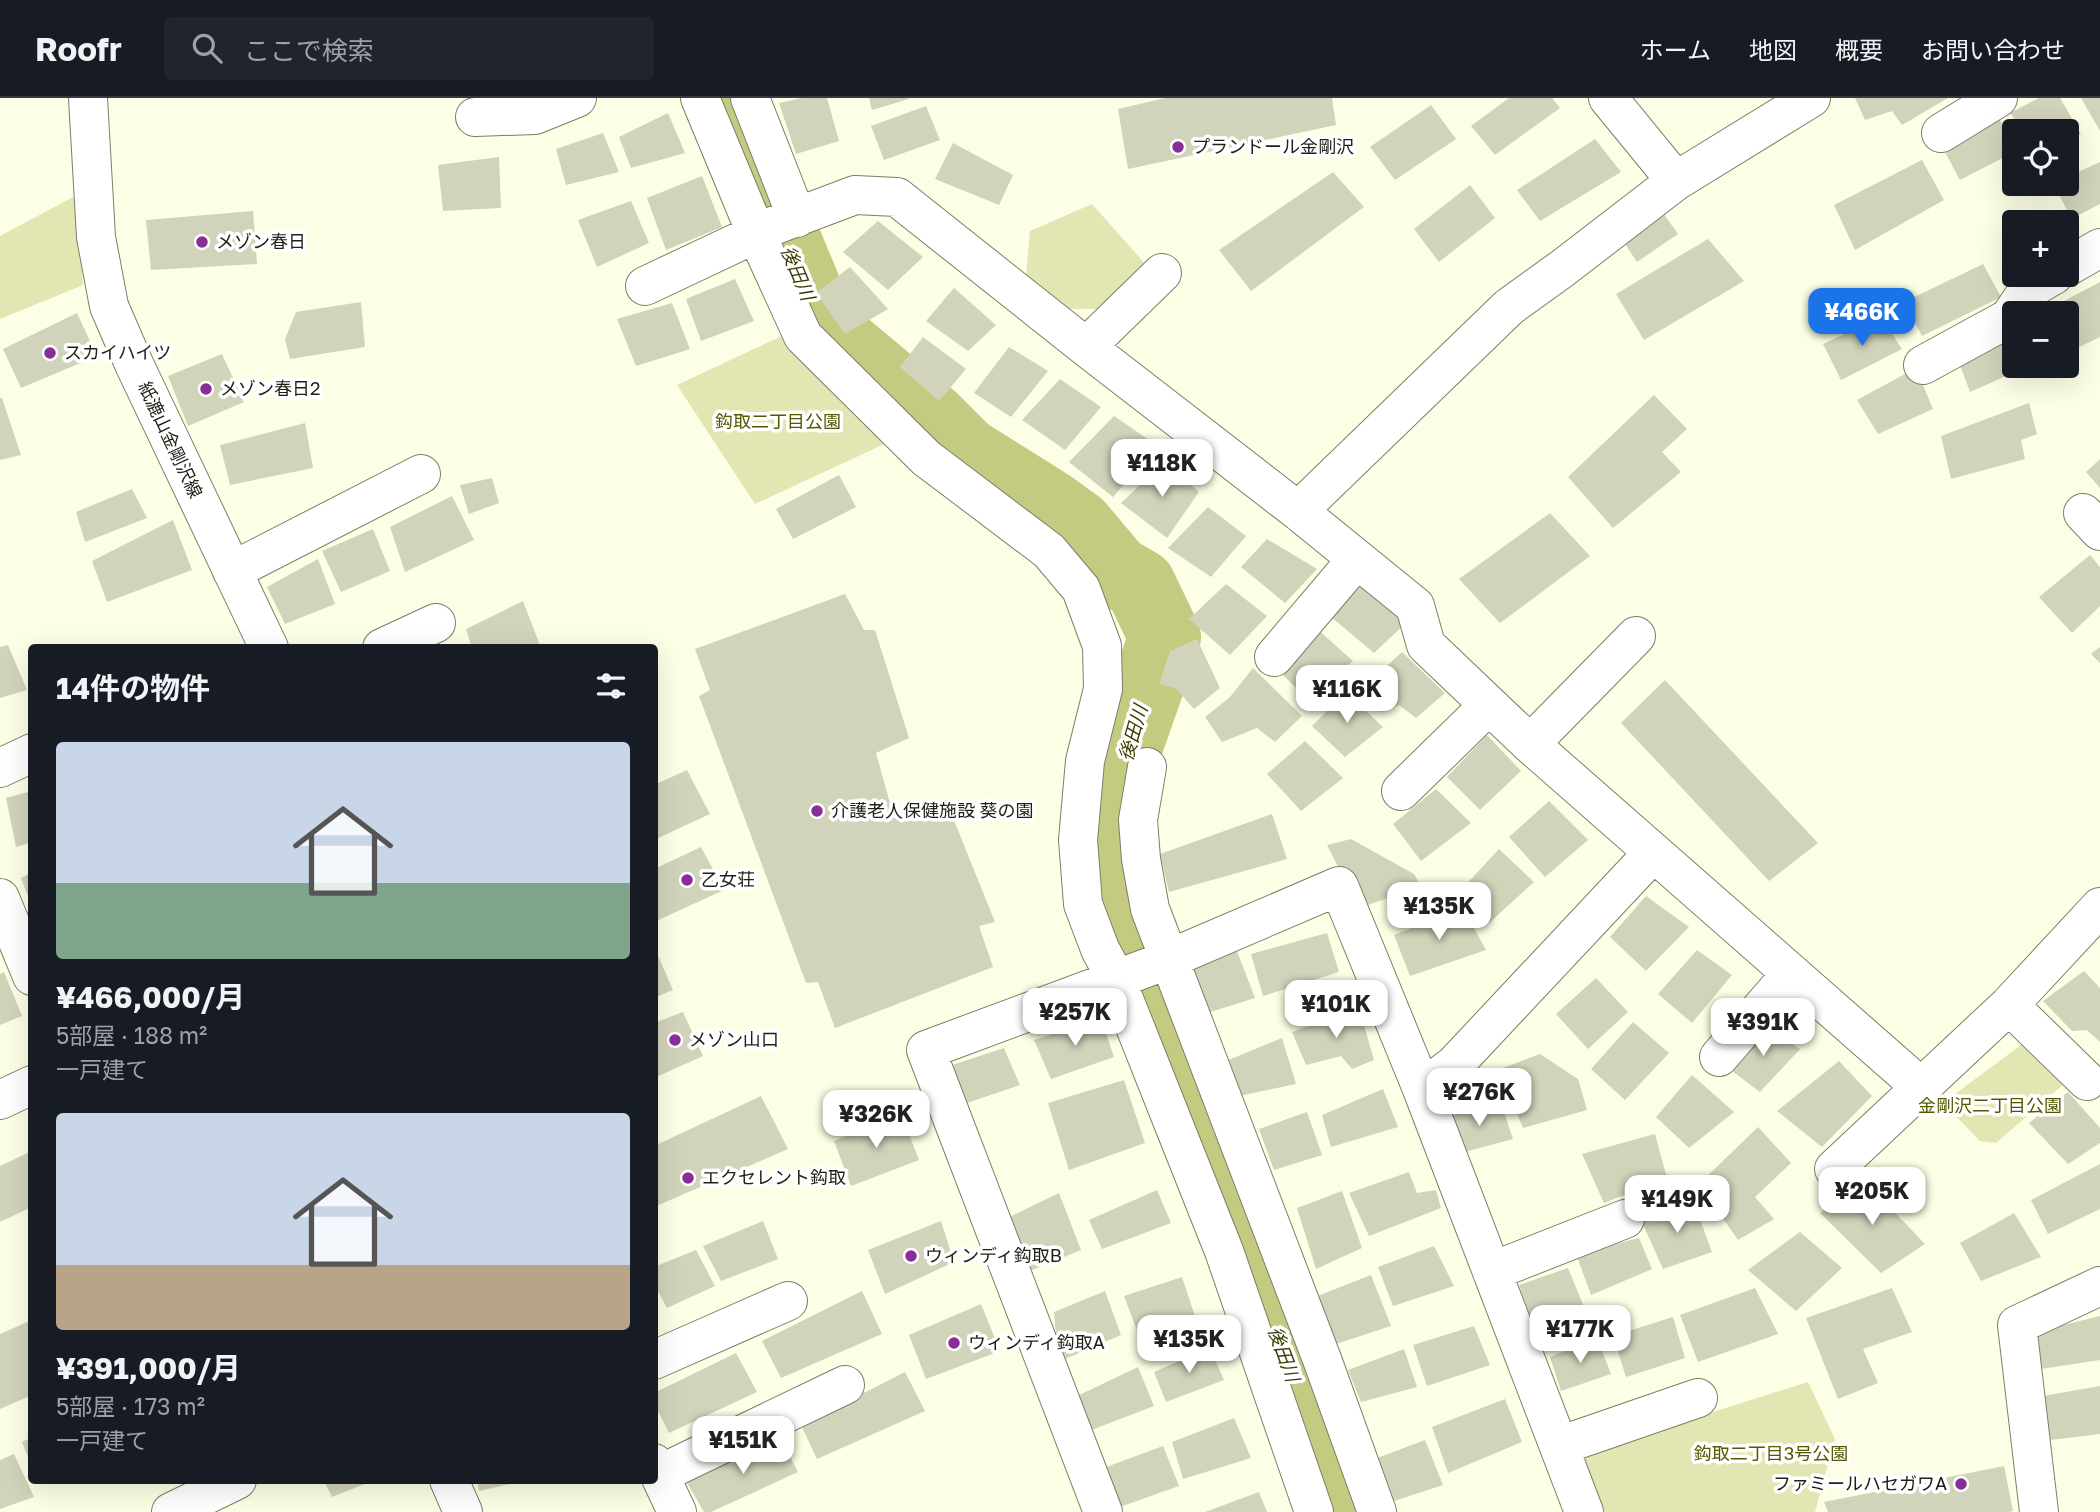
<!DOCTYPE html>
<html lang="ja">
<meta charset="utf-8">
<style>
:root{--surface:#171b24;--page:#20242c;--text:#f1f3f6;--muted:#9ea1a6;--line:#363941;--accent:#1a73e8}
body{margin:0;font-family:"Golos Text","Noto Sans JP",sans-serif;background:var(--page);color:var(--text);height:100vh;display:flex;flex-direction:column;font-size:26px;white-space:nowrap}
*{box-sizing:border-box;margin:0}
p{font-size:23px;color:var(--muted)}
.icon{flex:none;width:38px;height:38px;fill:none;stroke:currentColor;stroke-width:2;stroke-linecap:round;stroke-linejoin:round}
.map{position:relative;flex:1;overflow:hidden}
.drawer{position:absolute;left:28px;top:546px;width:630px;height:840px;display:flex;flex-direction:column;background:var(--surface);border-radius:7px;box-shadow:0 7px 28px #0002}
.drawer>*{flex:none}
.buttons{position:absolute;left:2002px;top:21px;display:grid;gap:14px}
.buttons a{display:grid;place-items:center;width:77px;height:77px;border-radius:7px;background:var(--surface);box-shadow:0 7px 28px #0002;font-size:35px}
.price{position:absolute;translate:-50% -60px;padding:0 16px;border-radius:14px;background:#fff;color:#222;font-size:23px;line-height:46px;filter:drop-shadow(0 2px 4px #0008)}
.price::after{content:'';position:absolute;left:50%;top:42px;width:21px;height:16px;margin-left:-10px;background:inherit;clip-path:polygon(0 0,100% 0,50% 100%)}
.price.selected{background:var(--accent);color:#fff}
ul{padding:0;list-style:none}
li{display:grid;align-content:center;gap:14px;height:371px;padding:0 28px}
li span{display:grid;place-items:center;height:217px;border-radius:7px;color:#555}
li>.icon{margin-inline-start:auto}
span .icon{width:126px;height:126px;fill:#fffc;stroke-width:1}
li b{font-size:30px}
h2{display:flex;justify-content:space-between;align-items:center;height:84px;padding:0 28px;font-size:30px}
header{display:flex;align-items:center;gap:42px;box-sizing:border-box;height:98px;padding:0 35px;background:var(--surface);border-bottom:2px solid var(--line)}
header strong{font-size:33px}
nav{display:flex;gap:38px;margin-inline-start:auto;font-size:24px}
.search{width:490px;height:63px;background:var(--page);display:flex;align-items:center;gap:18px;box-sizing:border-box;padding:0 24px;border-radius:7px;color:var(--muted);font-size:26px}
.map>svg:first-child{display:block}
.green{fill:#e2e6b3}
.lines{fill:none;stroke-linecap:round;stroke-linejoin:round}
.river{stroke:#c5ca81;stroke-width:72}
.building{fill:#d1d3ba}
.street-casing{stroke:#7c7e67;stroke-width:40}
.secondary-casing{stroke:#7c7e67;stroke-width:40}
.street{stroke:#fff;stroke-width:38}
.secondary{stroke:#fff;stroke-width:38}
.poi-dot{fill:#892e99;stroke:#fff;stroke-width:2.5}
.labels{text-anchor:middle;stroke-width:7;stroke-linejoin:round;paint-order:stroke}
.poi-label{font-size:18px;fill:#1e1f16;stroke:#fff;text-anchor:start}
.park-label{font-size:18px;fill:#565800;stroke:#fff}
.street-label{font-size:18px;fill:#1e1f16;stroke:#fff}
.water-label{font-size:19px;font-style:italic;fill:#3c3d03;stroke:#fff}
</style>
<header>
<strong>Roofr</strong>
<div class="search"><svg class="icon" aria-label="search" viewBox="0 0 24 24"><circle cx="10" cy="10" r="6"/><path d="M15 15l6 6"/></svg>ここで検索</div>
<nav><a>ホーム</a><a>地図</a><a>概要</a><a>お問い合わせ</a></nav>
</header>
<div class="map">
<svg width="2100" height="1414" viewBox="0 0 2100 1414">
<rect width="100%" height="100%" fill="#fcffe5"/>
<path class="green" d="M 77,97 L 83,187 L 0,221 L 0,138 Z
M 1092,106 L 1147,168 L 1098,211 L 1063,211 L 1025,189 L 1030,133 Z
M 784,237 L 891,343 L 755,406 L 677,287 Z
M 2025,944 L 2065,985 L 1996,1045 L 1980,1043 L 1943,1005 Z
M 1808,1284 L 1835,1341 L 1815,1414 L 1596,1414 L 1574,1358 Z"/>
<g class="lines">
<path class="river" d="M 726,0 L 821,228 L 932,321 L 966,355 L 1049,407 L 1078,428 L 1116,473 L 1140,487 L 1165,539 L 1125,653 L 1118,705 L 1117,763 L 1129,833 L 1157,916 L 1342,1414"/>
</g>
<path class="building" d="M 802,0 L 827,0 L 839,43 L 796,56 L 779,5 Z
M 869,0 L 908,0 L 909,1 L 872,12 Z
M 1165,0 L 1332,0 L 1336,27 L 1128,71 L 1118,11 Z
M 1509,0 L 1552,0 L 1560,10 L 1495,57 L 1471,28 Z
M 1855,0 L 1948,0 L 1902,27 L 1892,13 L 1865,22 Z
M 2039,0 L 2060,0 L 2081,36 L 2067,45 L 2067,33 L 2023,33 L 2010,15 Z
M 2081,0 L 2100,0 L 2100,33 Z
M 1431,7 L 1456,41 L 1395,82 L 1370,49 Z
M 926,8 L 940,42 L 884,62 L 871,28 Z
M 668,15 L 685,55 L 631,70 L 619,39 Z
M 1998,18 L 2014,49 L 2014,54 L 1960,82 L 1941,47 Z
M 603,35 L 619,74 L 566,87 L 556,51 Z
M 1595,41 L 1621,74 L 1540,123 L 1517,92 Z
M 953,45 L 1013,77 L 999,107 L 935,81 Z
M 499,59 L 501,110 L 443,113 L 438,67 Z
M 1922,62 L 1944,102 L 1855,152 L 1834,107 Z
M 2100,64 L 2100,106 L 2071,121 L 2054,86 L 2067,86 L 2067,79 Z
M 1333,74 L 1364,109 L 1251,193 L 1219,152 Z
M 702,78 L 722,129 L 666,152 L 647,100 Z
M 1470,87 L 1495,120 L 1439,164 L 1414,131 Z
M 631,103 L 649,145 L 597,169 L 578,122 Z
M 1661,112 L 1678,136 L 1637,164 L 1623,143 Z
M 253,113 L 257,166 L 151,172 L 146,122 Z
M 878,123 L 923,159 L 888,192 L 843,154 Z
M 1708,141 L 1744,183 L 1644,242 L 1616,196 Z
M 1983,166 L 2001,199 L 1922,238 L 1904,204 Z
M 850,169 L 888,211 L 845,236 L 816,195 Z
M 735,181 L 754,223 L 701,243 L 686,201 Z
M 2100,184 L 2100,239 L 2067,255 L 2067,215 L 2046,215 L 2045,213 Z
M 954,190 L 996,227 L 968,253 L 926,223 Z
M 361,204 L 365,249 L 290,261 L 285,241 L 296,214 Z
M 672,205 L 690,251 L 636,268 L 617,221 Z
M 77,215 L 97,258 L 21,290 L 3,251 Z
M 1881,219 L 1902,251 L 1841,282 L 1823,246 Z
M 2014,236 L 2014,268 L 2029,268 L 1970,294 L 1959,264 Z
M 923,239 L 966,271 L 939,303 L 900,269 Z
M 1009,249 L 1048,273 L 1011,319 L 974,295 Z
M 222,256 L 244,304 L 188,328 L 168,278 Z
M 1916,270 L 1933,311 L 1878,336 L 1857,302 Z
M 1060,281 L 1101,309 L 1065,352 L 1022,322 Z
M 1654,297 L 1687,331 L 1662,354 L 1681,374 L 1613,430 L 1568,379 Z
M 0,300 L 2,300 L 21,357 L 0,362 Z
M 2029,305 L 2037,336 L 2021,342 L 2025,361 L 1951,381 L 1941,338 Z
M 1114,318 L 1158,348 L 1113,399 L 1069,364 Z
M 305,325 L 313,370 L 230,387 L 220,347 Z
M 2100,361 L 2100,390 L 2086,374 Z
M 1164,364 L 1199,394 L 1167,440 L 1121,405 Z
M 839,377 L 856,409 L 793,441 L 776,411 Z
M 492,380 L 499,405 L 469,416 L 460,387 Z
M 132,391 L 147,420 L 85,444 L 76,414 Z
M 452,398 L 474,442 L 405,474 L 390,429 Z
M 1208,409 L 1246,438 L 1211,479 L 1168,450 Z
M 1550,415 L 1590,458 L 1500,525 L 1459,481 Z
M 173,422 L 192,472 L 107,504 L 92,463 Z
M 373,431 L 390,473 L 341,494 L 322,453 Z
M 1267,441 L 1317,471 L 1285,505 L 1241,469 Z
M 2090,457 L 2100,469 L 2100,508 L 2072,535 L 2039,499 Z
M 318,461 L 335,506 L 285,526 L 267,489 Z
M 1359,483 L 1406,525 L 1374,555 L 1330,518 Z
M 1226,486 L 1267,518 L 1230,557 L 1189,521 Z
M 845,496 L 864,532 L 875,532 L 909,640 L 876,655 L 893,716 L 949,710 L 995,824 L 979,828 L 993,869 L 835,930 L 818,884 L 806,885 L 699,598 L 710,592 L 695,551 Z
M 523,503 L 541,550 L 472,550 L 466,531 Z
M 1315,529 L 1353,563 L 1307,601 L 1276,570 Z
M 1197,541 L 1220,590 L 1194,611 L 1175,590 L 1159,586 L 1170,553 Z
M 8,547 L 27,592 L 0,600 L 0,549 Z
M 2100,549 L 2100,565 L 2091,556 Z
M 1402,554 L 1445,595 L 1416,620 L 1399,607 L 1382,614 L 1365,588 Z
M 1253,570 L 1302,618 L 1275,644 L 1257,630 L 1222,644 L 1205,619 L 1230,599 Z
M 1665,582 L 1818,745 L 1769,783 L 1621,625 Z
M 1346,594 L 1383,629 L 1345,659 L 1312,628 Z
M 1487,637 L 1521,673 L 1480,712 L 1447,679 Z
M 1305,643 L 1343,680 L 1301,713 L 1267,676 Z
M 687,672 L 710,716 L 654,742 L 654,687 Z
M 1436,691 L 1471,725 L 1421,763 L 1393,726 Z
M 32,693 L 32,744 L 16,749 L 6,700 Z
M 1549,703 L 1588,742 L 1545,779 L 1509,739 Z
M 1272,716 L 1287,761 L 1169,794 L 1160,756 Z
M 1351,741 L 1414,776 L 1429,803 L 1404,815 L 1388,800 L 1359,810 L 1327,747 Z
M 701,749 L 724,792 L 654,824 L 654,771 Z
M 1499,751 L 1534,784 L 1489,825 L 1460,793 Z
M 32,774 L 32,806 L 31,806 L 21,780 Z
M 1646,798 L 1689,829 L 1646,873 L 1610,839 Z
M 1463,810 L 1486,852 L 1410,878 L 1394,837 Z
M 1327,835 L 1339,874 L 1263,898 L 1251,856 Z
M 1697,852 L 1732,877 L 1692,925 L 1658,896 Z
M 656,853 L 673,892 L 654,900 L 654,854 Z
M 1237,853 L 1255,900 L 1204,916 L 1185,872 Z
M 2084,873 L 2100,890 L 2100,944 L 2087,932 L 2072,933 L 2043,903 Z
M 4,874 L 22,918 L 0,927 L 0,876 Z
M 1596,880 L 1628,914 L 1588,951 L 1556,916 Z
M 1359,910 L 1374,962 L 1352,971 L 1341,958 L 1306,967 L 1292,934 Z
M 683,914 L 703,958 L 654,980 L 654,925 Z
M 1101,920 L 1114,959 L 1051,981 L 1034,942 Z
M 1633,924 L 1669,955 L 1625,1002 L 1591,971 Z
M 1764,927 L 1800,951 L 1760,994 L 1728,970 Z
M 1282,940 L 1296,986 L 1239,998 L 1226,963 Z
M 1004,950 L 1020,987 L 961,1007 L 949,968 Z
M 1540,956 L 1578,981 L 1587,1012 L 1523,1030 L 1498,972 Z
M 1839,963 L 1872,998 L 1822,1049 L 1777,1013 Z
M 1692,977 L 1734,1014 L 1689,1050 L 1656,1019 Z
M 1124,982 L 1145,1045 L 1069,1072 L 1048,1005 Z
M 1383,991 L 1398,1029 L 1331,1049 L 1322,1017 Z
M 2068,994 L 2100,1030 L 2100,1045 L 2068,1066 L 2029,1025 Z
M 761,998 L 788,1051 L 654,1109 L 654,1048 Z
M 1500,1002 L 1513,1041 L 1457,1056 L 1445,1020 Z
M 1307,1014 L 1322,1057 L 1274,1072 L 1259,1031 Z
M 901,1016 L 919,1062 L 851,1088 L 834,1043 Z
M 1758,1029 L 1791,1065 L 1755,1099 L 1774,1121 L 1738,1142 L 1699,1086 Z
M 1655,1036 L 1667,1080 L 1604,1105 L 1582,1056 Z
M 32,1053 L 32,1109 L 0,1124 L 0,1068 Z
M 2100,1066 L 2100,1111 L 2048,1136 L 2031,1102 Z
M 1409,1074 L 1417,1095 L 1436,1092 L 1441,1110 L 1369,1138 L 1349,1095 Z
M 1864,1082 L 1925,1146 L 1881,1175 L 1820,1115 Z
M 1157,1092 L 1171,1125 L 1102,1151 L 1089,1122 Z
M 1342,1093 L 1362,1150 L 1316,1171 L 1297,1110 Z
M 1059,1095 L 1081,1152 L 1025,1175 L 1005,1121 Z
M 1693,1103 L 1712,1154 L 1663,1171 L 1641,1122 Z
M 2014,1115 L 2041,1159 L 1981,1183 L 1960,1145 Z
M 763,1123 L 778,1161 L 721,1183 L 703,1148 Z
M 941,1123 L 954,1164 L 885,1196 L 868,1152 Z
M 1800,1134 L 1842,1170 L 1796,1213 L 1748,1172 Z
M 1639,1140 L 1652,1171 L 1591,1197 L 1576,1156 Z
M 1434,1148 L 1454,1188 L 1393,1208 L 1378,1169 Z
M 696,1152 L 715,1188 L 667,1210 L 654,1186 L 654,1169 Z
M 1568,1170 L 1584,1209 L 1533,1228 L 1519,1187 Z
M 1371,1177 L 1391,1228 L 1333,1247 L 1315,1199 Z
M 1182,1179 L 1195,1218 L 1139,1238 L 1124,1198 Z
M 1755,1190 L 1778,1236 L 1698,1264 L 1680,1217 Z
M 1892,1190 L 1912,1234 L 1863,1251 L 1878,1285 L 1838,1301 L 1806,1220 Z
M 862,1193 L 882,1236 L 781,1280 L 762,1243 Z
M 1105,1193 L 1121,1237 L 1065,1261 L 1056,1238 L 1054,1214 Z
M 981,1206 L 1000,1253 L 926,1281 L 909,1237 Z
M 2100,1218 L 2100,1262 L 2034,1272 L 2027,1236 Z
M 1673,1219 L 1685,1260 L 1626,1279 L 1613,1238 Z
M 32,1222 L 32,1297 L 0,1311 L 0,1236 Z
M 1474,1228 L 1490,1267 L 1427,1288 L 1413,1247 Z
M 1597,1240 L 1611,1276 L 1561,1293 L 1550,1259 Z
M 1210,1250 L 1224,1282 L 1166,1304 L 1154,1274 Z
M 1404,1251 L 1417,1289 L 1361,1304 L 1348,1272 Z
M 736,1255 L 757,1294 L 669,1335 L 654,1305 L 654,1295 Z
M 1138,1269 L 1154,1308 L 1089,1333 L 1073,1300 Z
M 905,1274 L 925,1313 L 817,1361 L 801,1327 Z
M 2100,1288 L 2100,1336 L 2050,1342 L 2043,1298 Z
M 1505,1301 L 1522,1344 L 1448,1375 L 1432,1329 Z
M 1234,1320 L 1251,1360 L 1183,1381 L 1172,1344 Z
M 32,1339 L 32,1367 L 31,1367 L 22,1344 Z
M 780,1339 L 798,1374 L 711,1414 L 704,1414 L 686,1383 Z
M 1425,1342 L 1443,1387 L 1385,1406 L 1372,1362 Z
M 1163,1348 L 1179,1388 L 1117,1410 L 1101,1371 Z
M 14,1356 L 34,1399 L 0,1411 L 0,1362 Z
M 2004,1368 L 2013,1413 L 2009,1414 L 1828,1414 L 1824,1404 Z
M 477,1382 L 519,1382 L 519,1384 L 479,1393 Z
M 324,1383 L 372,1383 L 332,1399 Z
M 1259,1394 L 1267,1414 L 1205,1414 Z"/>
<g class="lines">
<defs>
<path id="street" d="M 700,0 L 756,135 L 803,238 L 926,360 L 1049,453 L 1081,491 L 1102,548 L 1103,591 L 1085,663 L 1078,742 L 1083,806 L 1100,851 L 1116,881 L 1224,1153 L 1314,1414
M 750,0 L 797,120
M 1608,0 L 1676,83
M 475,19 L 535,17 L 577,0
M 1941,35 L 1998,0
M 2067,169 L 2100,150
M 645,188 L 770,129 L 855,97 L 897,99 L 1086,249 L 1298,413 L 1415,508 L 1426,547 L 1530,646 L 1922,990
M 1086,249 L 1162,175
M 1923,267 L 2009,220 L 2028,192 L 2054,177
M 1298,413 L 1509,209 L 1563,170 L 1676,83 L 1811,0
M 2083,415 L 2100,433
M 232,473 L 421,376
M 382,550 L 436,525
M 1274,559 L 1357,461
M 1530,646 L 1636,538
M 1147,669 L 1138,722 L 1141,761 L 1150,811 L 1323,1264 L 1377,1414
M 0,670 L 32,655
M 1401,693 L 1489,607
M 0,800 L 32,878
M 2009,907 L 2087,983
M 1719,959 L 1791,876
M 1422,991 L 1454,967 L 1653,755
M 0,1002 L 32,987
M 1834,1071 L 2009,907 L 2100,809
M 1493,1173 L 1625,1121
M 654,1262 L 788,1203
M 1559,1348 L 1698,1300
M 660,1376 L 845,1287
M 449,1382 L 463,1414
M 171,1414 L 237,1382
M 1103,1414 L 926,952 L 1157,866 L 1339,788 L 1422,991 L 1584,1414
M 2039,1414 L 2017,1227 L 2100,1188"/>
<path id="secondary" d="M 88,0 L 96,139 L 109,208 L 134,266 L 269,550
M 654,1365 L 677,1414"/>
</defs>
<use href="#street" class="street-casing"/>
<use href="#secondary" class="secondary-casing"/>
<use href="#street" class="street"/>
<use href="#secondary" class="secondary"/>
</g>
<g class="poi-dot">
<circle cx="1178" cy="49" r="7"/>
<circle cx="202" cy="144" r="7"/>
<circle cx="50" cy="255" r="7"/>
<circle cx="206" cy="291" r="7"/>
<circle cx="817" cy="713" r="7"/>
<circle cx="687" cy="782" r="7"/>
<circle cx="675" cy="942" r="7"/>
<circle cx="688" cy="1080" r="7"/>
<circle cx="911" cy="1158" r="7"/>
<circle cx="954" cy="1245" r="7"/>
<circle cx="1961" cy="1386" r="7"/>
</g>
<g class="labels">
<g class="poi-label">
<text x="1192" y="55">プランドール金剛沢</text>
<text x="216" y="150">メゾン春日</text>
<text x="64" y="261">スカイハイツ</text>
<text x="220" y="297">メゾン春日2</text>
<text x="831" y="719">介護老人保健施設 葵の園</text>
<text x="701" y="788">乙女荘</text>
<text x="689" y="948">メゾン山口</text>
<text x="702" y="1086">エクセレント鈎取</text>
<text x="925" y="1164">ウィンディ鈎取B</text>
<text x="968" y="1251">ウィンディ鈎取A</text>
<text x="1947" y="1392" text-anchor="end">ファミールハセガワA</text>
</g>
<g class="park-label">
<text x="778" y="330">鈎取二丁目公園</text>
<text x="1990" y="1014">金剛沢二丁目公園</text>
<text x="1771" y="1362">鈎取二丁目3号公園</text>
</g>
<g class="street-label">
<text transform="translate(170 342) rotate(65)" y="6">紙漉山金剛沢線</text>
</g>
<g class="water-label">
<text transform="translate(798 175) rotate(67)" y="7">後田川</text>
<text transform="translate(1133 635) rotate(-74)" y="7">後田川</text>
<text transform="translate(1284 1256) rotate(70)" y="7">後田川</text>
</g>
</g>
</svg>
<div class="buttons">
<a><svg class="icon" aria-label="locate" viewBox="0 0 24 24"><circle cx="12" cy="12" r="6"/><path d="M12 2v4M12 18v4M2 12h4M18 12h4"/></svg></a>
<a>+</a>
<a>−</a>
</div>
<b class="price selected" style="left:1862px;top:250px">¥466K</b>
<b class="price" style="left:1162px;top:401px">¥118K</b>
<b class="price" style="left:1347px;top:627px">¥116K</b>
<b class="price" style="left:1439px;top:844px">¥135K</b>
<b class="price" style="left:1336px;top:942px">¥101K</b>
<b class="price" style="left:1075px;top:950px">¥257K</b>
<b class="price" style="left:1763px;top:960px">¥391K</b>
<b class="price" style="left:1479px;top:1030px">¥276K</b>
<b class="price" style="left:876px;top:1052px">¥326K</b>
<b class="price" style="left:1872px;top:1129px">¥205K</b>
<b class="price" style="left:1677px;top:1137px">¥149K</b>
<b class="price" style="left:1580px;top:1267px">¥177K</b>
<b class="price" style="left:1189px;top:1277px">¥135K</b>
<b class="price" style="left:743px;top:1378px">¥151K</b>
<section class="drawer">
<h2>14件の物件<svg class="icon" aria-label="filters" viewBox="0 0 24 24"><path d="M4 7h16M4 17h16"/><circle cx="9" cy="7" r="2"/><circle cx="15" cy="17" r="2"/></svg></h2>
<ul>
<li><span style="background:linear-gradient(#c9d6e8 65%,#7fa58c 0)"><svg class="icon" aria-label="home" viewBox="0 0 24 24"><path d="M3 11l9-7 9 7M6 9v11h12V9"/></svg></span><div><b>¥466,000/月</b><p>5部屋 · 188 m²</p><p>一戸建て</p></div></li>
<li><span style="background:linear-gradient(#c9d6e8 70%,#b9a48a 0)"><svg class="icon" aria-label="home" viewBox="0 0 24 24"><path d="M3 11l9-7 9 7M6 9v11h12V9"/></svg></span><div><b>¥391,000/月</b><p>5部屋 · 173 m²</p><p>一戸建て</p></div></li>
</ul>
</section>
</div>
